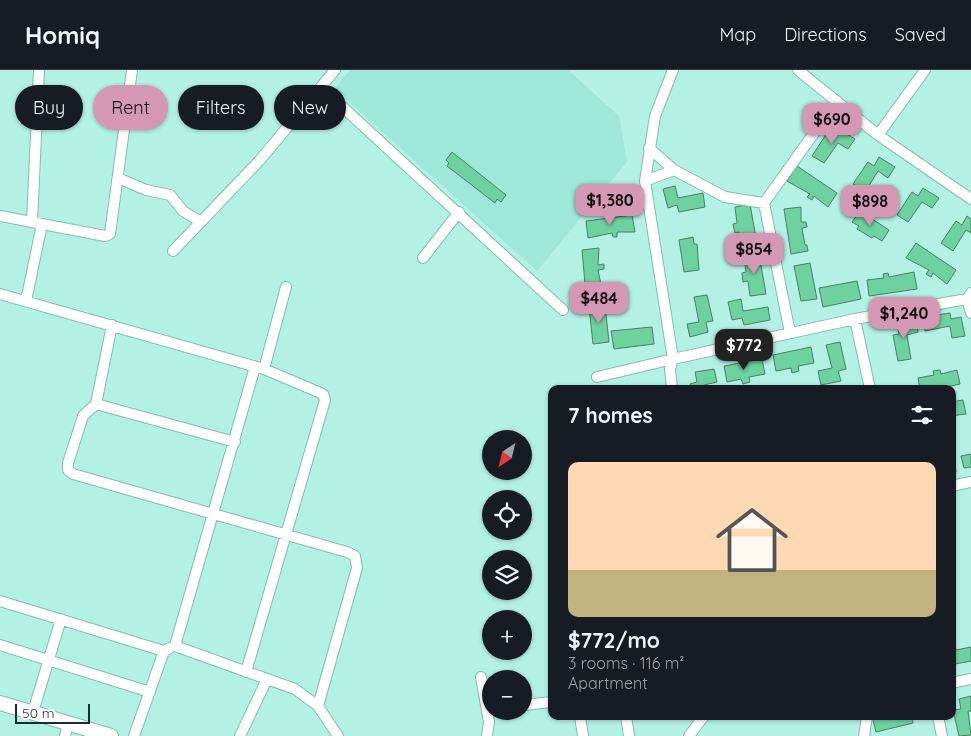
<!DOCTYPE html>
<meta charset="utf-8">
<style>
:root{--surface:#171b24;--page:#20242c;--text:#f1f3f6;--muted:#9ea1a6;--line:#363941;--accent:#d598b4}
body{margin:0;font-family:Quicksand,sans-serif;background:var(--page);color:var(--text);height:100vh;display:flex;flex-direction:column;font-size:19px;white-space:nowrap}
*{box-sizing:border-box;margin:0}
p{font-size:16px;color:var(--muted)}
.icon{flex:none;width:28px;height:28px;fill:none;stroke:currentColor;stroke-width:2;stroke-linecap:round;stroke-linejoin:round}
.map{position:relative;flex:1;overflow:hidden}
.panel{position:absolute;left:548px;top:315px;width:408px;height:335px;display:flex;flex-direction:column;background:var(--surface);border-radius:10px;box-shadow:0 1px 4px #0004}
.panel>*{flex:none}
.banner{position:absolute;left:15px;top:15px;width:458px;height:45px;display:flex;gap:10px}
.needle{width:32px;rotate:215deg}
.controls{position:absolute;left:482px;top:360px;display:grid;gap:10px}
.controls a{display:grid;place-items:center;width:50px;height:50px;border-radius:50%;background:var(--surface);box-shadow:0 1px 4px #0004;font-size:25px}
.scale{position:absolute;left:15px;bottom:12px;width:75px;box-sizing:border-box;padding-left:5px;border:2px solid #162f2b;border-top:0;font-size:14px;line-height:18px;white-space:nowrap;color:#162f2b;-webkit-text-stroke:4px #fff;paint-order:stroke}
.price{position:absolute;translate:-50% -42px;padding:0 11px;border-radius:10px;background:var(--accent);color:#111;font-size:16px;line-height:32px;filter:drop-shadow(0 1px 2px #0008)}
.price::after{content:'';position:absolute;left:50%;top:30px;width:15px;height:11px;margin-left:-8px;background:inherit;clip-path:polygon(0 0,100% 0,50% 100%)}
.price.current{background:#222;color:#fff}
ul{padding:0;list-style:none}
li{display:grid;align-content:center;gap:10px;height:265px;padding:0 20px}
li+li{border-top:1px solid var(--line)}
li span{display:grid;place-items:center;height:155px;border-radius:10px;color:#555}
li>.icon{margin-inline-start:auto}
span .icon{width:90px;height:90px;fill:#fffc;stroke-width:1}
li b{font-size:21px}
h2{display:flex;justify-content:space-between;align-items:center;height:60px;padding:0 20px;font-size:21px}
.pill{padding:0 18px;border-radius:22px;background:var(--surface);box-shadow:0 1px 4px #0004;font-size:18px;line-height:45px}
.pill.current{background:var(--accent);color:#111}
header{display:flex;align-items:center;gap:30px;box-sizing:border-box;height:70px;padding:0 25px;background:var(--surface);border-bottom:1px solid var(--line)}
header strong{font-size:24px}
nav{display:flex;gap:28px;margin-inline-start:auto;font-size:18px}
.map>svg:first-child{display:block}
.built{fill:#9fe7d8}
.building{fill:#6dd1a0;stroke:#4f7e66}
.lines{fill:none;stroke-linecap:round;stroke-linejoin:round}
.street-casing{stroke:#81beb1;stroke-width:12}
.secondary-casing{stroke:#81beb1;stroke-width:16}
.street{stroke:#fff;stroke-width:10}
.secondary{stroke:#fff;stroke-width:14}
</style>
<header>
<strong>Homiq</strong>
<nav><a>Map</a><a>Directions</a><a>Saved</a></nav>
</header>
<div class="map">
<svg width="971" height="666" viewBox="0 0 971 666">
<rect width="100%" height="100%" fill="#b3f1e4"/>
<path class="built" d="M 350,0 L 568,0 L 619,46 L 627,92 L 537,201 L 335,19 Z"/>
<path class="building" d="M 839,59 L 855,69 L 848,79 L 838,73 L 824,93 L 812,86 L 827,63 L 833,67 Z
M 452,82 L 506,125 L 501,132 L 497,129 L 495,133 L 447,96 L 449,93 L 446,90 Z
M 879,87 L 895,97 L 888,108 L 878,101 L 865,122 L 853,114 L 868,92 L 874,96 Z
M 797,96 L 837,123 L 828,137 L 814,126 L 812,130 L 807,127 L 810,124 L 787,111 Z
M 675,116 L 678,128 L 703,123 L 705,137 L 679,142 L 677,135 L 668,138 L 663,119 Z
M 923,118 L 939,128 L 932,138 L 922,132 L 908,152 L 897,145 L 912,122 L 918,126 Z
M 750,134 L 757,174 L 741,177 L 739,162 L 735,163 L 733,154 L 737,153 L 735,137 Z
M 801,137 L 801,152 L 806,152 L 807,157 L 802,158 L 805,175 L 807,175 L 808,181 L 791,184 L 784,139 Z
M 860,141 L 889,160 L 882,171 L 874,166 L 872,168 L 857,159 L 859,156 L 852,152 Z
M 632,145 L 635,162 L 617,162 L 617,167 L 613,167 L 612,163 L 588,168 L 586,151 Z
M 967,146 L 971,149 L 971,163 L 966,160 L 953,181 L 941,173 L 956,151 L 962,155 Z
M 693,167 L 694,174 L 697,174 L 699,200 L 684,202 L 679,170 Z
M 916,173 L 956,200 L 947,214 L 933,203 L 931,207 L 926,204 L 929,200 L 906,188 Z
M 599,178 L 598,195 L 604,194 L 604,199 L 598,200 L 603,224 L 586,225 L 582,180 Z
M 759,184 L 766,224 L 750,226 L 748,211 L 743,212 L 742,203 L 746,202 L 744,186 Z
M 810,193 L 817,229 L 801,231 L 794,196 Z
M 914,202 L 917,219 L 869,226 L 867,210 L 884,208 L 883,204 L 888,203 L 889,207 Z
M 857,211 L 861,229 L 823,237 L 819,218 Z
M 707,225 L 713,251 L 706,252 L 708,262 L 690,267 L 687,254 L 699,252 L 694,227 Z
M 741,229 L 743,241 L 768,237 L 770,250 L 744,255 L 742,248 L 732,250 L 728,232 Z
M 605,235 L 609,272 L 593,274 L 589,237 Z
M 950,243 L 951,249 L 961,247 L 965,266 L 952,268 L 950,256 L 925,261 L 923,247 Z
M 916,250 L 918,262 L 907,265 L 911,289 L 898,291 L 893,265 L 899,264 L 897,254 Z
M 652,257 L 654,274 L 614,279 L 611,261 Z
M 840,272 L 846,299 L 838,301 L 841,311 L 821,315 L 818,301 L 832,298 L 826,275 Z
M 811,277 L 814,293 L 798,296 L 799,301 L 792,303 L 791,298 L 776,301 L 773,285 Z
M 762,289 L 765,304 L 749,307 L 750,312 L 743,314 L 741,309 L 727,312 L 724,296 Z
M 714,299 L 717,312 L 704,315 L 705,319 L 691,319 L 690,314 L 697,312 L 695,302 Z
M 940,300 L 941,304 L 957,300 L 960,314 L 939,319 L 920,319 L 918,308 L 934,305 L 933,301 Z
M 963,330 L 966,344 L 951,346 L 951,332 Z
M 971,384 L 971,397 L 964,398 L 961,386 Z
M 954,388 L 956,402 L 951,403 L 951,389 Z
M 951,441 L 955,460 L 951,461 Z
M 951,567 L 954,567 L 956,580 L 971,577 L 971,591 L 955,594 L 954,587 L 951,587 Z
M 971,626 L 971,641 L 968,641 L 971,665 L 959,666 L 953,640 L 961,639 L 959,629 Z
M 872,646 L 912,646 L 913,653 L 876,662 Z"/>
<g class="lines">
<defs>
<path id="street" d="M 673,0 L 655,46 L 645,111 L 673,289 L 855,249 L 967,229 L 971,223
M 798,0 L 878,65 L 971,129
M 322,18 L 563,240
M 878,65 L 925,0
M 649,78 L 674,100 L 725,127 L 764,133
M 118,108 L 146,120 L 170,125 L 183,141 L 201,152
M 645,111 L 674,100
M 0,146 L 105,166 L 110,164 L 132,0
M 32,152 L 39,0
M 173,181 L 260,90 L 335,0
M 423,188 L 459,142
M 0,224 L 264,299 L 323,324 L 325,330 L 246,602
M 967,229 L 971,243
M 26,231 L 42,154
M 855,249 L 870,319
M 790,263 L 764,133 L 837,31
M 255,297 L 175,576 L 295,619 L 318,636 L 338,666
M 264,299 L 286,217
M 597,307 L 673,289
M 672,319 L 670,299 L 673,289
M 96,334 L 112,255
M 235,372 L 96,334 L 83,346 L 68,393 L 68,400 L 73,404 L 347,482 L 355,486 L 357,498 L 318,636
M 951,416 L 971,412
M 0,531 L 164,581
M 0,575 L 150,622
M 481,607 L 489,652 L 487,666
M 951,613 L 971,609
M 524,635 L 551,632
M 33,642 L 61,549
M 580,646 L 583,666
M 626,646 L 629,666
M 938,646 L 942,666
M 65,666 L 68,653
M 134,666 L 164,581 L 170,578
M 240,666 L 267,609
M 689,666 L 704,646
M 864,666 L 867,646"/>
<path id="secondary" d="M 0,633 L 111,666"/>
</defs>
<use href="#street" class="street-casing"/>
<use href="#secondary" class="secondary-casing"/>
<use href="#street" class="street"/>
<use href="#secondary" class="secondary"/>
</g>
</svg>
<div class="controls">
<a><svg class="needle" viewBox="-14 -14 28 28"><path d="M0-13l5 13h-10z" fill="#e53935"/><path d="M0 13l5-13h-10z" fill="#9ea1a6"/></svg></a>
<a><svg class="icon" aria-label="locate" viewBox="0 0 24 24"><circle cx="12" cy="12" r="6"/><path d="M12 2v4M12 18v4M2 12h4M18 12h4"/></svg></a>
<a><svg class="icon" aria-label="layers" viewBox="0 0 24 24"><path d="M12 4l9 5-9 5-9-5zM3 14l9 5 9-5"/></svg></a>
<a>+</a>
<a>−</a>
</div>
<div class="scale">50 m</div>
<b class="price" style="left:832px;top:75px">$690</b>
<b class="price" style="left:610px;top:156px">$1,380</b>
<b class="price" style="left:870px;top:157px">$898</b>
<b class="price" style="left:754px;top:205px">$854</b>
<b class="price" style="left:599px;top:254px">$484</b>
<b class="price" style="left:904px;top:269px">$1,240</b>
<b class="price current" style="left:744px;top:301px">$772</b>
<div class="banner">
<a class="pill">Buy</a>
<a class="pill current">Rent</a>
<a class="pill">Filters</a>
<a class="pill">New</a>
</div>
<section class="panel">
<h2>7 homes<svg class="icon" aria-label="filters" viewBox="0 0 24 24"><path d="M4 7h16M4 17h16"/><circle cx="9" cy="7" r="2"/><circle cx="15" cy="17" r="2"/></svg></h2>
<ul>
<li><span style="background:linear-gradient(#ffd9b3 70%,#c2b280 0)"><svg class="icon" aria-label="home" viewBox="0 0 24 24"><path d="M3 11l9-7 9 7M6 9v11h12V9"/></svg></span><div><b>$772/mo</b><p>3 rooms · 116 m²</p><p>Apartment</p></div></li>
</ul>
</section>
</div>
